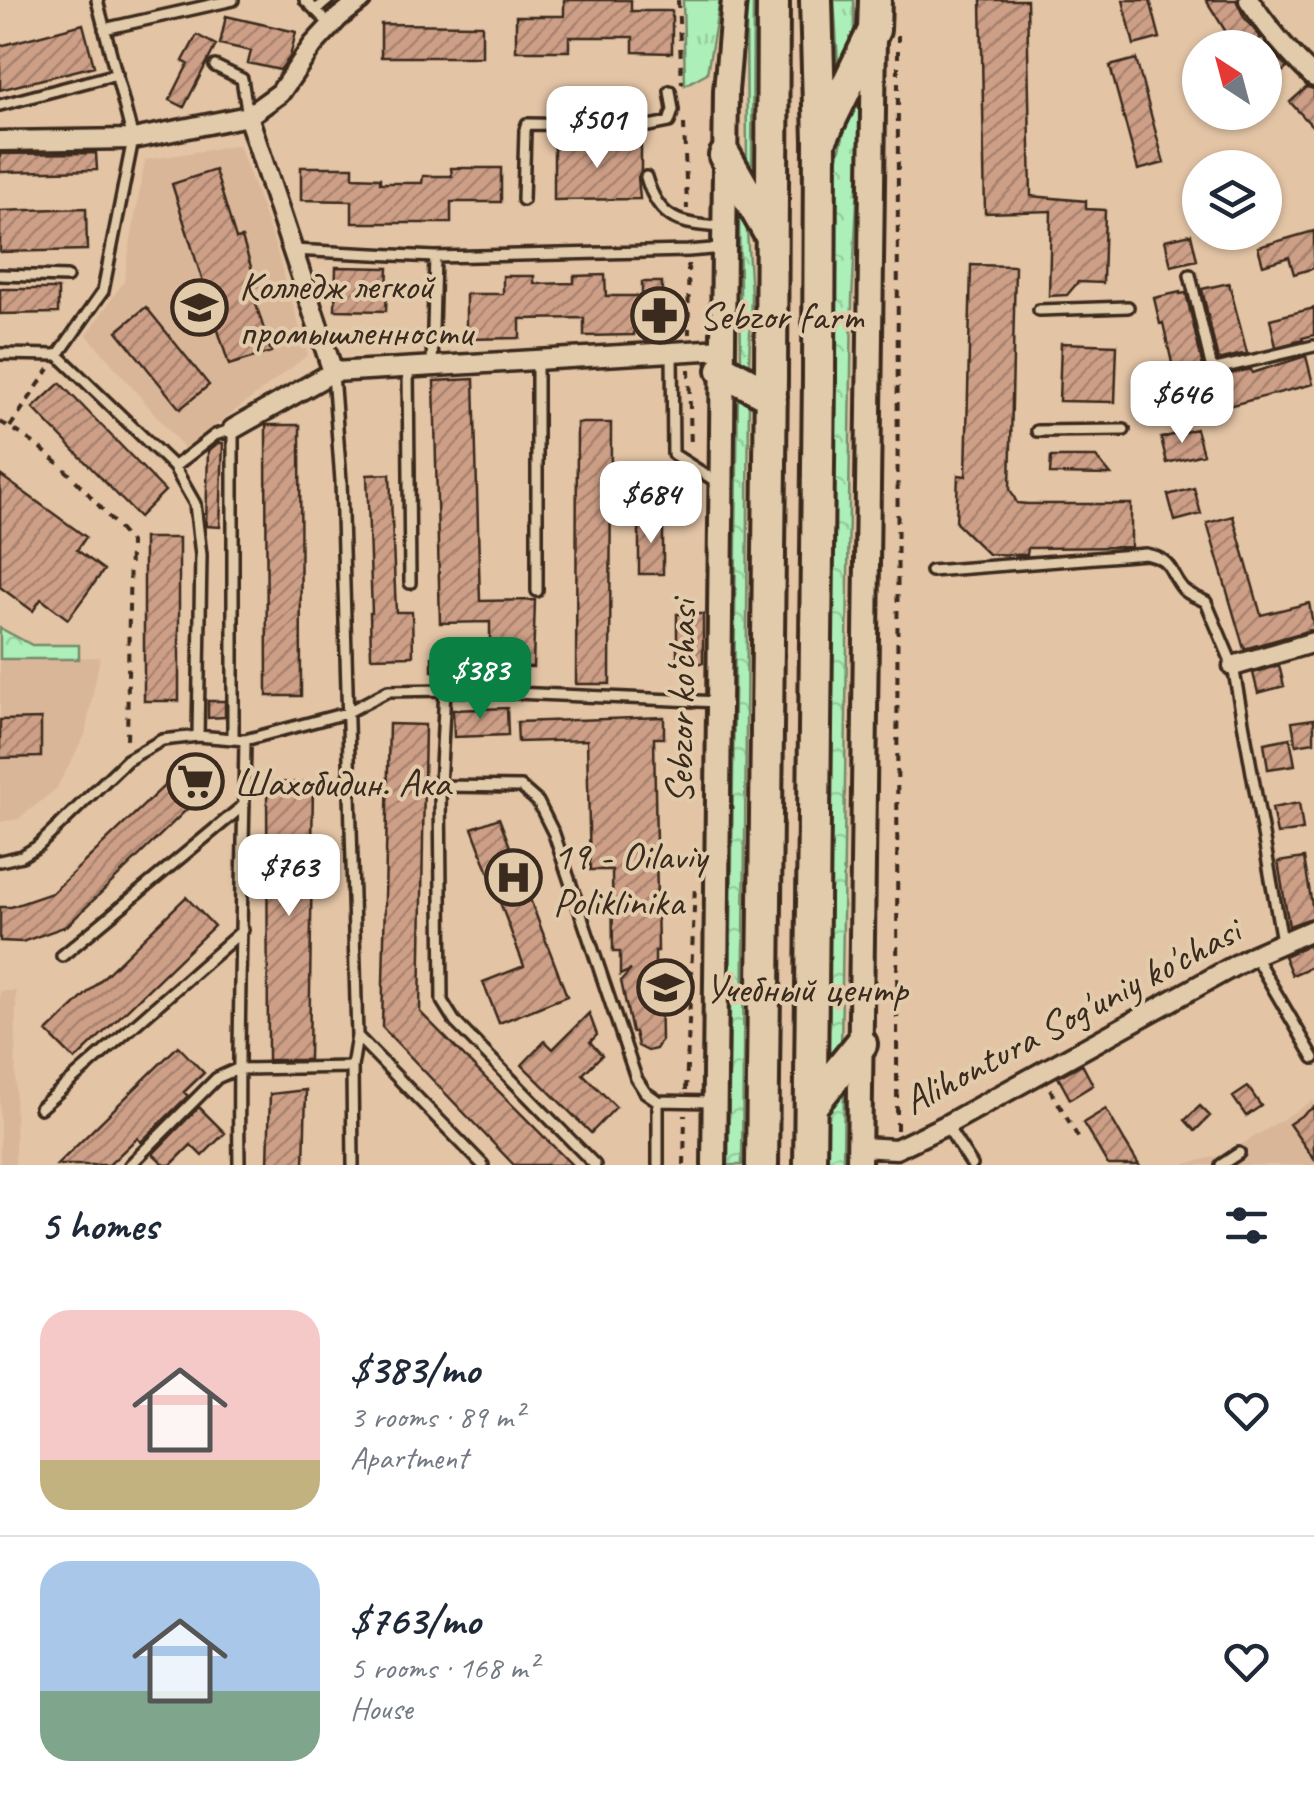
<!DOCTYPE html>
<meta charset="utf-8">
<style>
:root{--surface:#fff;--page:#f2f2f3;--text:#1f2937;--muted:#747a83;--line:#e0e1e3;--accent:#0b8043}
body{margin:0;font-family:Caveat,sans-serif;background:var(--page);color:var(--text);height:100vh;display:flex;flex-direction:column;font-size:38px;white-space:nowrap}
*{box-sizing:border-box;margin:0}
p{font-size:32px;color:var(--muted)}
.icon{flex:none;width:55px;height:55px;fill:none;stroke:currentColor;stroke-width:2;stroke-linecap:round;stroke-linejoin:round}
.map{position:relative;height:1165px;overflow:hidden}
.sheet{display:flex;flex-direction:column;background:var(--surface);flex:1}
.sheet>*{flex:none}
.needle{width:65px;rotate:324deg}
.tools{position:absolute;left:1182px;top:30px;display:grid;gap:20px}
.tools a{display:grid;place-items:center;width:100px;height:100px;border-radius:50%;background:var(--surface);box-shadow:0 2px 8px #0004;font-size:50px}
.price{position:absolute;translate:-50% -85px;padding:0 22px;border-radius:20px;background:#fff;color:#222;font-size:32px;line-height:65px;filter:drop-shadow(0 2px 5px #0008)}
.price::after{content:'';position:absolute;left:50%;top:60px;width:30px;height:22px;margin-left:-15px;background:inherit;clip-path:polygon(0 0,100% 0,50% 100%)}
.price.selected{background:var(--accent);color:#fff}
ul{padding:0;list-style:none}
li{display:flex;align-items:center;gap:30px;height:250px;padding:0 40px}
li+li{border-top:2px solid var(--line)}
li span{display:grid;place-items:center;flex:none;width:280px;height:200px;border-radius:30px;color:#555}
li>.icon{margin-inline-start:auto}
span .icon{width:120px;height:120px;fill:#fffc;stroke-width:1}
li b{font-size:42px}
h2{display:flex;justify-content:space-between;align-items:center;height:120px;padding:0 40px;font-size:42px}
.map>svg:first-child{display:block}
.built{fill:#dab699}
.grass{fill:url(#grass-tufts);stroke:#748c6b;stroke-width:2.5}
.forest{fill:url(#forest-crowns);stroke:#748c6b;stroke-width:2.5}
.building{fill:url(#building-hatch);stroke:#3b2a1e;stroke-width:2.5}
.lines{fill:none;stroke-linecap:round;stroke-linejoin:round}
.service-casing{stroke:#3b2a1e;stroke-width:16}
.minor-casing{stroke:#3b2a1e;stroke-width:25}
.tertiary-casing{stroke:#3b2a1e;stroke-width:30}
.primary-casing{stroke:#3b2a1e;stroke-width:38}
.path{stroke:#3b2a1e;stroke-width:4;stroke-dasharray:8 8;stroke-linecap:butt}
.service{stroke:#e2cbab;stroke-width:9}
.minor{stroke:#e2cbab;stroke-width:18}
.tertiary{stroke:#e2cbab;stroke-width:22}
.primary{stroke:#e2cbab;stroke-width:30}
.labels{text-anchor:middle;stroke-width:8;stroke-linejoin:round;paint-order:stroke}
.poi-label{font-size:40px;fill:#3b2a1e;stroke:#e2cbab;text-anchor:start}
.street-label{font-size:40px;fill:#3b2a1e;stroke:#e2cbab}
</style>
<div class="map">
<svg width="1314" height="1165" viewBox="0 0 1314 1165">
<defs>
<pattern id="grass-tufts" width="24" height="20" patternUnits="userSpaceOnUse" patternTransform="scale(2.5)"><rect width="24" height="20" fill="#adefb8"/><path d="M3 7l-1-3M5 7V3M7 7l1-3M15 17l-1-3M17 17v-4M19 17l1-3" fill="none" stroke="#96cd9e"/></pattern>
<pattern id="forest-crowns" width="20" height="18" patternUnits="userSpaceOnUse" patternTransform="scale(2.5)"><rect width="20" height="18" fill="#adefb8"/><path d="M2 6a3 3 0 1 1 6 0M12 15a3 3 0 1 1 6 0" fill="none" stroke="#96cd9e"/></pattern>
<pattern id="building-hatch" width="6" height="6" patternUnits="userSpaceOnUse" patternTransform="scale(2.5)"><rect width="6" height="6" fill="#ce9f87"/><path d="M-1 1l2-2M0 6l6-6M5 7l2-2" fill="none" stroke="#a8826e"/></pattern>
</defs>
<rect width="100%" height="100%" fill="#e3c4a5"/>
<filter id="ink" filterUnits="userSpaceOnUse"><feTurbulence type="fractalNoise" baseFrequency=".01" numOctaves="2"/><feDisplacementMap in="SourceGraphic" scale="20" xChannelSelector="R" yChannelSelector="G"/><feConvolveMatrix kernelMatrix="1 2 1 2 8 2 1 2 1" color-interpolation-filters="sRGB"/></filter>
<g filter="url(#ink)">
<path class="built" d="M 239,145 L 274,242 L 308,355 L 185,449 L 87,335 L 124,281 L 145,160 Z
M 100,657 L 85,735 L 56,789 L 18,819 L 0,822 L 0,659 Z
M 0,991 L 16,991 L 15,1165 L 0,1165 Z
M 1314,1100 L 1314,1165 L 1181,1165 L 1226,1154 Z"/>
<path class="grass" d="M 683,0 L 720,0 L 707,73 L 685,85 Z
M 746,0 L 753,0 L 752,163 L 747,169 Z
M 834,0 L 854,0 L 854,44 L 839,78 Z"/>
<path class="forest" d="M 857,80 L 863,81 L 852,301 L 841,1054 L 824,1075 L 834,173 Z
M 742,211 L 746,216 L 751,294 L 749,371 L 741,363 L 739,216 Z
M 738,388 L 749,396 L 742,1165 L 728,1165 Z
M 0,628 L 32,645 L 79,645 L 79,659 L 0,659 Z
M 844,1084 L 843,1165 L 824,1165 L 825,1105 Z"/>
<path class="building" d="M 564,0 L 631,0 L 631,11 L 672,11 L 672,53 L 633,52 L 633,37 L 569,37 L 569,51 L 516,51 L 516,16 L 564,16 Z
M 981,0 L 1027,0 L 1031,196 L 1086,201 L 1086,209 L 1105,210 L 1103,283 L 1078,282 L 1067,295 L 1049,296 L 1051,211 L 985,213 Z
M 1123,0 L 1150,0 L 1160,38 L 1134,45 Z
M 1206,0 L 1236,0 L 1244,17 L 1261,38 L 1246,48 L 1236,48 Z
M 226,16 L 296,32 L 290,57 L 280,70 L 248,63 L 251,51 L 220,44 Z
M 83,24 L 94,66 L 0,90 L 0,46 Z
M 381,24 L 482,25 L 482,57 L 381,57 Z
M 197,35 L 216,45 L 184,107 L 170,100 L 188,64 L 183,61 Z
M 1265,43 L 1287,68 L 1265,85 Z
M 1136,59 L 1164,163 L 1138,170 L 1110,66 Z
M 1307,87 L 1314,89 L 1314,128 L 1290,102 Z
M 641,143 L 641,171 L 638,177 L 640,199 L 554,200 L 554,144 Z
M 96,153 L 97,170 L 0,172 L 0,154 Z
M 301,167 L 353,167 L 353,177 L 380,178 L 380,183 L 422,183 L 423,176 L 452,176 L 451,168 L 501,168 L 501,202 L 451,202 L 451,223 L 352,223 L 352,201 L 301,200 Z
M 215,170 L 236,239 L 242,238 L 257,286 L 251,288 L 271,352 L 229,365 L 172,184 Z
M 86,208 L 87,250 L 0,252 L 0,211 Z
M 1314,231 L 1314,268 L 1294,274 L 1289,257 L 1263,265 L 1258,247 Z
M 1191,234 L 1197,260 L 1171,266 L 1165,240 Z
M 971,265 L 1015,266 L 1010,489 L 1017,503 L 1028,504 L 1131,504 L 1131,547 L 1028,548 L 1027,555 L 988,554 L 956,523 L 958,475 L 966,476 Z
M 336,267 L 388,268 L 386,311 L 335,310 Z
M 605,275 L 606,296 L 642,296 L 642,282 L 662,282 L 662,321 L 634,322 L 634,335 L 584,336 L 584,318 L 520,319 L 520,338 L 466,339 L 466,294 L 503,294 L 503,276 L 534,276 L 534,284 L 574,283 L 574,276 Z
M 1229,283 L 1247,353 L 1218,360 L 1202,289 Z
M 0,289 L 58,289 L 58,313 L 0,314 Z
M 1180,292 L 1180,294 L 1186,293 L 1203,367 L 1211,375 L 1218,377 L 1251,369 L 1252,373 L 1306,356 L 1313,384 L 1205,412 L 1194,367 L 1174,372 L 1163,323 L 1160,324 L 1154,298 Z
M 146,307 L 209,385 L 180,409 L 117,331 Z
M 1314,308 L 1314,335 L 1302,338 L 1303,340 L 1276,347 L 1270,319 Z
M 1061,343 L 1117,345 L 1115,402 L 1059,401 Z
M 474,379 L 480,601 L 535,600 L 533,667 L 490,666 L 490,622 L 440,623 L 434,381 Z
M 60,383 L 165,491 L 139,517 L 33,408 Z
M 577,423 L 611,423 L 610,684 L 576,684 Z
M 266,425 L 300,425 L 301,696 L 267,696 Z
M 1196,429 L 1203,454 L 1167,463 L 1161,438 Z
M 218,443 L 223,443 L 220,527 L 206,526 L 208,451 Z
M 1051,457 L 1096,457 L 1111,475 L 1050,474 Z
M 390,474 L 396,612 L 412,612 L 413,656 L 371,657 L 370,613 L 372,613 L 367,475 Z
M 0,475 L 86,537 L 77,550 L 104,570 L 68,619 L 41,599 L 33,611 L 0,587 Z
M 1194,488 L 1201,514 L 1175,521 L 1168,495 Z
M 1233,516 L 1261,615 L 1309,603 L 1314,629 L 1244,649 L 1207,523 Z
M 639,518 L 663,518 L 663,574 L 639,574 Z
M 144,538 L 179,538 L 179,701 L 144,701 Z
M 677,614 L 703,614 L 703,663 L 677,663 Z
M 432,657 L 449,657 L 449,671 L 432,671 Z
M 1279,665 L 1284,686 L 1258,693 L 1253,673 Z
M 208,701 L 225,701 L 225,717 L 208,718 Z
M 507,708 L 508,735 L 454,737 L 453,710 Z
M 664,717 L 664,738 L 654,738 L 658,951 L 655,951 L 655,978 L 660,978 L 661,1041 L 656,1049 L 648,1051 L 638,1046 L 635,1032 L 632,1032 L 621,981 L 631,970 L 620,975 L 620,952 L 613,952 L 612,870 L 590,870 L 587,740 L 518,742 L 517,722 Z
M 41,719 L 41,757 L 0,758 L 0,720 Z
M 1314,719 L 1314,742 L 1296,745 L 1292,722 Z
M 389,724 L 425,725 L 420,1012 L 572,1165 L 514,1165 L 382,1027 Z
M 1290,738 L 1295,765 L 1268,769 L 1264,743 Z
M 188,763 L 216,781 L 67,926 L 22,942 L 0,941 L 0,907 L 11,907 L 52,893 Z
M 267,782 L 313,783 L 309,1060 L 268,1060 Z
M 1299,803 L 1303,830 L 1277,834 L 1272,808 Z
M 499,818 L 567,996 L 499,1023 L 483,982 L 524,966 L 472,828 Z
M 1304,858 L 1314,917 L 1289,926 L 1278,862 Z
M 186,897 L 214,926 L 75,1060 L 47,1032 Z
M 1309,945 L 1314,959 L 1314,966 L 1292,975 L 1284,956 Z
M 589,1013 L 597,1035 L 590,1042 L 602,1055 L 583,1074 L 616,1107 L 591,1133 L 522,1065 L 545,1041 L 553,1049 Z
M 178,1046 L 204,1073 L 184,1092 L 188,1096 L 141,1142 L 137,1138 L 109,1165 L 57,1165 Z
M 1082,1064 L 1093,1085 L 1070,1099 L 1058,1077 Z
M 1248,1087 L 1261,1106 L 1246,1116 L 1233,1097 Z
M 306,1090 L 304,1165 L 268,1165 L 270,1094 Z
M 1200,1106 L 1210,1116 L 1195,1131 L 1185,1120 Z
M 199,1107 L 225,1133 L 202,1156 L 191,1145 L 171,1165 L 165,1165 L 153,1154 Z
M 1314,1107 L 1314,1159 L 1289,1124 Z
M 1106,1109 L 1125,1142 L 1139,1165 L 1108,1165 L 1097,1146 L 1083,1123 Z"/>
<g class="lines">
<defs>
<path id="service" d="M 97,0 L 133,139 L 103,291 L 58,355 L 174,467 L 215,435 L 233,429 L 233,738
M 305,0 L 331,25
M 316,10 L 328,0
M 104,29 L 233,0
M 215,66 L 242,79 L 248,116
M 0,105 L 117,74
M 646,177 C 659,221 680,224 721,227
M 523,200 L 525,130 L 527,124 L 649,126 L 669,122 L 673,110 L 670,91
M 292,250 L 435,257 L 688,251 L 724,248
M 0,275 L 67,277
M 1190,275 L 1211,365 L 1216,369 L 1314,346
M 1039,310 L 1128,307
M 672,352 L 673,454 L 720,484
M 0,354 L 58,355
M 432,366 L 435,257
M 408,368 L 410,583
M 333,374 L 341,481 L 357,1036 L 352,1067 L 353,1165
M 1037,431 L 1124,430
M 174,467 L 195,504 L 201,555 L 198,736
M 931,571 L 1146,554 C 1174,560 1168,571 1183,589 C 1189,595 1199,598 1206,602 L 1233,666 L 1282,941
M 537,591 L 537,360
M 445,690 L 440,786 L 521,787 L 538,802 L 554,834 L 636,1078 L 645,1092 L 658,1101 L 713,1102
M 440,786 L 442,1001 L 455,1022 L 595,1165
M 0,861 L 22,856 L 38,846 L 127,760 L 162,740 L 198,736 L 245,740 L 346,713 L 388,691 L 445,690 L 719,702
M 1254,955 L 1314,1058
M 62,956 L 244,805
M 357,1036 L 483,1165
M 658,1101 L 658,1165
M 40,1108 L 243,930
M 946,1125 L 972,1165
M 130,1165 L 217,1078 L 237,1069 L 352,1067
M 239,1165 C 237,1023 243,881 245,740
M 1221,1165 L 1239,1153"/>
<path id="minor" d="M 1249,0 C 1268,28 1289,54 1314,77
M 248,116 L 333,372
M 0,141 L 133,139 L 248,116 L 280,93 L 313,45 L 339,17 L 361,0
M 233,429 L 333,372 L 723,349
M 1233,666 L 1314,642
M 860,1147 L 896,1149 L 946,1125 L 1254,955 L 1314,929"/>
<path id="tertiary" d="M 714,1165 L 724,248 L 726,91 L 734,0
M 859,1165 L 874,34"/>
<path id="primary" d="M 821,139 L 874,30 L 875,0
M 725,156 L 771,236
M 723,370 L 771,396
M 811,1106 L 861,1044
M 762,1165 L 771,376 L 773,0
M 810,1165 L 819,378 L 820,141 L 816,0"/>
</defs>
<use href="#service" class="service-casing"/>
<use href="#minor" class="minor-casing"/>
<use href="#tertiary" class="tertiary-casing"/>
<use href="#primary" class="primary-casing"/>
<path class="path" d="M 678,0 L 682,84
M 684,124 L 687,209
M 688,264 L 689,334
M 689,369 L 691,449
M 0,422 C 53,449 92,497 130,542 L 127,744
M 10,427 L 49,369
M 1050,1089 L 1082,1144
M 686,1090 L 695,885
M 897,1130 L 898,35
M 684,1165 L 685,1115"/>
<use href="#service" class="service"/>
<use href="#minor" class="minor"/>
<use href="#tertiary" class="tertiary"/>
<use href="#primary" class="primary"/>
</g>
</g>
<defs>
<symbol id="university-ring" viewBox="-11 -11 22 22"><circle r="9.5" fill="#e2cbab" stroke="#3b2a1e" stroke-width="1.5"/><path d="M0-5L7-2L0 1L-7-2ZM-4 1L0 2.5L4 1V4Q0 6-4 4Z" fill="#3b2a1e"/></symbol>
<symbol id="pharmacy-ring" viewBox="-11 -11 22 22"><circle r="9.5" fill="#e2cbab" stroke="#3b2a1e" stroke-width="1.5"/><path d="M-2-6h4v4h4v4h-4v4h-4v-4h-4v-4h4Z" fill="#3b2a1e"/></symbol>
<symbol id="supermarket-ring" viewBox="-11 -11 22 22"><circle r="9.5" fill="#e2cbab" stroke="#3b2a1e" stroke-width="1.5"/><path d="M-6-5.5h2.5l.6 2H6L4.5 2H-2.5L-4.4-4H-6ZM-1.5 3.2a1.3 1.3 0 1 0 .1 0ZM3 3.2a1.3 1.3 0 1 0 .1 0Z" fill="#3b2a1e"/></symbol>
<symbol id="hospital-ring" viewBox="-11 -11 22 22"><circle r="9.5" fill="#e2cbab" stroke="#3b2a1e" stroke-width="1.5"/><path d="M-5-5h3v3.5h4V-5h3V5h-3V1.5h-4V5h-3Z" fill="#3b2a1e"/></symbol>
<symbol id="school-ring" viewBox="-11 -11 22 22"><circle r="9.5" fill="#e2cbab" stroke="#3b2a1e" stroke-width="1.5"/><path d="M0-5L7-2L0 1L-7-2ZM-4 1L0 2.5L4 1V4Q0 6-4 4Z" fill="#3b2a1e"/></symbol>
</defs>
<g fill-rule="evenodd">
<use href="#university-ring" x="168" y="276" width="63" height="63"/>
<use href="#pharmacy-ring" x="628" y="284" width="63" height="63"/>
<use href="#supermarket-ring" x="164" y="750" width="63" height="63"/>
<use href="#hospital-ring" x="482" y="846" width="63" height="63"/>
<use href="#school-ring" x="634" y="956" width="63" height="63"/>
</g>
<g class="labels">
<g class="poi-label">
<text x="239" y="299">Колледж легкой<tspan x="239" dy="46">промышленности</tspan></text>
<text x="699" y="329">Sebzor farm</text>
<text x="234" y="796">Шахобидин. Ака</text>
<text x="553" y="869">19 - Oilaviy<tspan x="553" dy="46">Poliklinika</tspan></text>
<text x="705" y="1002">Учебный центр</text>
</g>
<g class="street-label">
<text transform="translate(680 702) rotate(-89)" y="14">Sebzor ko‘chasi</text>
<text transform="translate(1071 1015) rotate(-28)" y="14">Alihontura Sog'uniy ko'chasi</text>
</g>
</g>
</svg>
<div class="tools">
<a><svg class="needle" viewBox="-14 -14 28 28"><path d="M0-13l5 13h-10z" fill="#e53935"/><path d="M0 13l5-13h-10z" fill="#747a83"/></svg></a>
<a><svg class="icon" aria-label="layers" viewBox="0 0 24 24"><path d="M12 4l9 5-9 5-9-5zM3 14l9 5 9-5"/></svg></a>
</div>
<b class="price" style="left:597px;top:171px">$501</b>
<b class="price" style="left:1182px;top:446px">$646</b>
<b class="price" style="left:651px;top:546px">$684</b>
<b class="price selected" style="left:480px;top:722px">$383</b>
<b class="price" style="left:289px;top:919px">$763</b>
</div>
<section class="sheet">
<h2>5 homes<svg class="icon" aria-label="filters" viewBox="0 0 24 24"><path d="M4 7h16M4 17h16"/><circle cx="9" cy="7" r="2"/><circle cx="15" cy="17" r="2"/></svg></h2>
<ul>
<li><span style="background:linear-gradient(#f6c9c9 75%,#c2b280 0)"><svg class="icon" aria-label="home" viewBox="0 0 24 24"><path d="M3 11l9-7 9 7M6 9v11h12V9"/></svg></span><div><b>$383/mo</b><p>3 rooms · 89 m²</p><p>Apartment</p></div><svg class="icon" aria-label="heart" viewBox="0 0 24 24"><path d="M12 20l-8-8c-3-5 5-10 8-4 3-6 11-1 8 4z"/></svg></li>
<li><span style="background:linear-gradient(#a9c7e8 65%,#7fa58c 0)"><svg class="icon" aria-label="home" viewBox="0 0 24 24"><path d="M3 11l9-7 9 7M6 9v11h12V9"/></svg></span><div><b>$763/mo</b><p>5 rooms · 168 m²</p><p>House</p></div><svg class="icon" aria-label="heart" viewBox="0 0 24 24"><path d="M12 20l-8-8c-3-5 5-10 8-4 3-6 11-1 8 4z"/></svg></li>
</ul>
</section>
